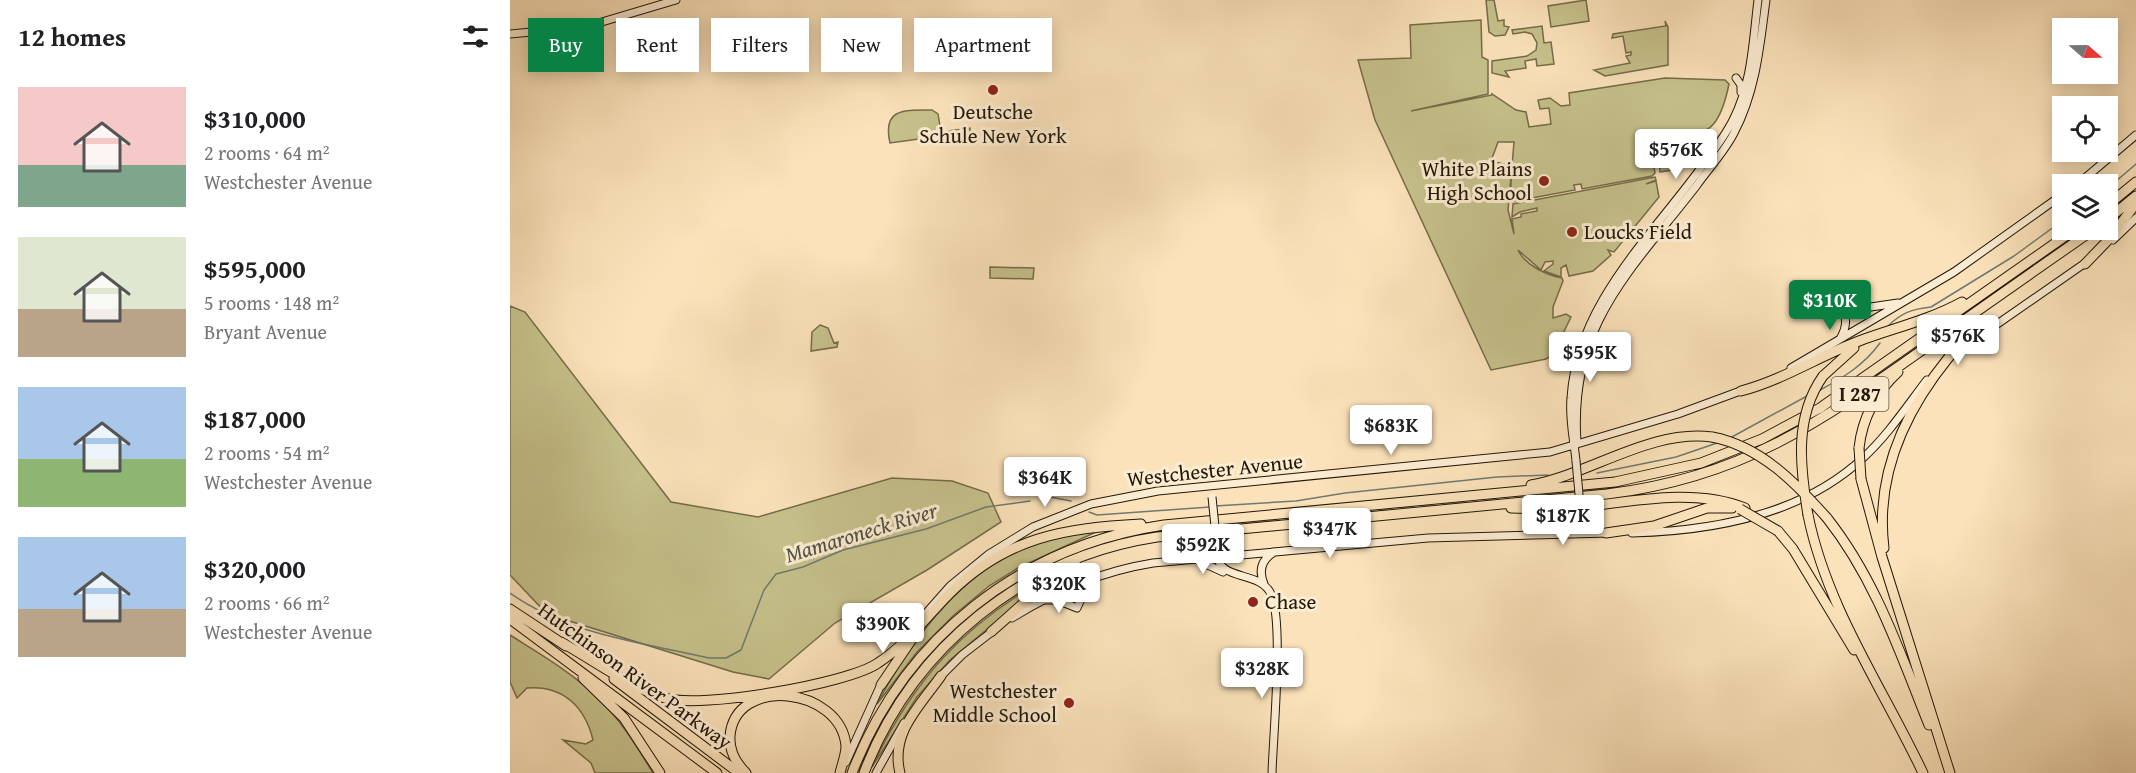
<!DOCTYPE html>
<meta charset="utf-8">
<style>
:root{--surface:#fff;--page:#f2f2f2;--text:#202124;--muted:#757577;--accent:#0b8043}
body{margin:0;font-family:"Gentium Book Plus",serif;background:var(--page);color:var(--text);height:100vh;display:flex;flex-direction:column;font-size:22px;white-space:nowrap}
*{box-sizing:border-box;margin:0}
p{font-size:20px;color:var(--muted)}
.icon{flex:none;width:33px;height:33px;fill:none;stroke:currentColor;stroke-width:2;stroke-linecap:round;stroke-linejoin:round}
.map{position:relative;flex:1;overflow:hidden}
.panel{display:flex;flex-direction:column;background:var(--surface);width:510px}
.panel>*{flex:none}
.hud{position:absolute;left:18px;top:18px;width:570px;height:54px;display:flex;gap:12px}
.needle{width:39px;rotate:110deg}
.buttons{position:absolute;left:1542px;top:18px;display:grid;gap:12px}
.buttons a{display:grid;place-items:center;width:66px;height:66px;border-radius:0px;background:var(--surface);box-shadow:0 3px 15px #0003;font-size:30px}
.price{position:absolute;translate:-50% -51px;padding:0 14px;border-radius:6px;background:#fff;color:#222;font-size:20px;line-height:39px;filter:drop-shadow(0 2px 3px #0008)}
.price::after{content:'';position:absolute;left:50%;top:36px;width:18px;height:14px;margin-left:-9px;background:inherit;clip-path:polygon(0 0,100% 0,50% 100%)}
.price.current{background:var(--accent);color:#fff}
ul{padding:0;list-style:none}
li{display:flex;align-items:center;gap:18px;height:150px;padding:0 18px}
li span{display:grid;place-items:center;flex:none;width:168px;height:120px;border-radius:0px;color:#555}
li>.icon{margin-inline-start:auto}
span .icon{width:72px;height:72px;fill:#fffc;stroke-width:1}
li b{font-size:26px}
h2{display:flex;justify-content:space-between;align-items:center;height:72px;padding:0 18px;font-size:26px}
.chip{padding:0 21px;border-radius:0px;background:var(--surface);box-shadow:0 3px 15px #0003;font-size:21px;line-height:54px}
.chip.current{background:var(--accent);color:#fff}
main{display:flex;flex:1;min-height:0}
.map>svg:first-child{display:block}
.green{fill:#c6c18b;stroke:#746c4a;stroke-width:1.5;fill-rule:evenodd}
.lines{fill:none;stroke-linecap:round;stroke-linejoin:round}
.stream{stroke:#6f7a72;stroke-width:1.5}
.secondary-casing{stroke:#231808;stroke-width:9}
.highway-casing{stroke:#231808;stroke-width:11}
.secondary{stroke:#fcecd2;stroke-width:7}
.highway{stroke:#fbe2ba;stroke-width:9}
.secondary-bridge-casing{stroke:#231808;stroke-width:9;stroke-linecap:butt}
.highway-bridge-casing{stroke:#231808;stroke-width:11;stroke-linecap:butt}
.secondary-bridge{stroke:#fcecd2;stroke-width:7}
.highway-bridge{stroke:#fbe2ba;stroke-width:9}
.poi-dot{fill:#8f2418;stroke:#fcecd2;stroke-width:2}
.labels{text-anchor:middle;stroke-width:6;stroke-linejoin:round;paint-order:stroke}
.shield{fill:#fcecd2;stroke:#645845;stroke-width:1.5}
.shield-label{font-size:20px;font-weight:bold;fill:#231808}
.poi-label{font-size:21px;fill:#231808;stroke:#fcecd2;text-anchor:end}
.street-label{font-size:21px;fill:#231808;stroke:#fcecd2}
.water-label{font-size:22px;font-style:italic;fill:#4f5146;stroke:#fcecd2}
</style>
<main>
<section class="panel">
<h2>12 homes<svg class="icon" aria-label="filters" viewBox="0 0 24 24"><path d="M4 7h16M4 17h16"/><circle cx="9" cy="7" r="2"/><circle cx="15" cy="17" r="2"/></svg></h2>
<ul>
<li><span style="background:linear-gradient(#f6c9c9 65%,#7fa58c 0)"><svg class="icon" aria-label="home" viewBox="0 0 24 24"><path d="M3 11l9-7 9 7M6 9v11h12V9"/></svg></span><div><b>$310,000</b><p>2 rooms · 64 m²</p><p>Westchester Avenue</p></div></li>
<li><span style="background:linear-gradient(#dfe7d0 60%,#b9a48a 0)"><svg class="icon" aria-label="home" viewBox="0 0 24 24"><path d="M3 11l9-7 9 7M6 9v11h12V9"/></svg></span><div><b>$595,000</b><p>5 rooms · 148 m²</p><p>Bryant Avenue</p></div></li>
<li><span style="background:linear-gradient(#a9c7e8 60%,#8fb573 0)"><svg class="icon" aria-label="home" viewBox="0 0 24 24"><path d="M3 11l9-7 9 7M6 9v11h12V9"/></svg></span><div><b>$187,000</b><p>2 rooms · 54 m²</p><p>Westchester Avenue</p></div></li>
<li><span style="background:linear-gradient(#a9c7e8 60%,#b9a48a 0)"><svg class="icon" aria-label="home" viewBox="0 0 24 24"><path d="M3 11l9-7 9 7M6 9v11h12V9"/></svg></span><div><b>$320,000</b><p>2 rooms · 66 m²</p><p>Westchester Avenue</p></div></li>
</ul>
</section>
<div class="map">
<svg width="1626" height="773" viewBox="0 0 1626 773">
<rect width="100%" height="100%" fill="#fbe2ba"/>
<filter id="stains"><feTurbulence type="fractalNoise" baseFrequency=".00333" numOctaves="4"/><feColorMatrix values="0 0 0 0 .2 0 0 0 0 .09 0 0 0 0 .02 0 0 0 .5 -.17"/></filter>
<radialGradient id="worn" r=".72"><stop offset=".6" stop-color="#630" stop-opacity="0"/><stop offset="1" stop-color="#630" stop-opacity=".3"/></radialGradient>
<path class="green" d="M 976,0 L 984,0 L 988,21 L 994,20 L 994,26 L 999,27 L 995,35 L 985,36 L 979,32 Z
M 1076,0 L 1079,21 L 1041,27 L 1038,6 Z
M 971,20 L 972,57 L 978,60 L 978,94 L 901,111 L 982,95 L 982,94 L 1006,110 L 1016,112 L 1019,127 L 1041,124 L 1039,108 L 1030,109 L 1028,100 L 1040,98 L 1051,106 L 1060,105 L 1059,93 L 1155,78 L 1215,80 L 1219,84 C 1207,143 1191,131 1140,144 L 1145,173 L 1142,176 L 1072,189 L 1071,184 L 1064,185 L 1065,190 L 1000,202 L 1002,166 L 998,210 L 1004,234 L 1002,219 L 1011,217 L 1011,214 L 1027,211 L 1027,208 L 1010,212 L 1002,217 L 1003,204 L 1145,177 L 1146,180 L 1136,184 L 1146,181 L 1149,197 L 1104,252 L 1098,250 L 1101,255 L 1083,271 L 1059,276 L 1056,265 L 1051,268 L 1051,277 L 1034,271 L 1043,264 L 1043,261 L 1035,262 L 1031,270 L 1008,250 C 1015,265 1036,275 1052,278 L 1053,281 L 1043,307 L 1043,318 L 1056,314 L 1061,317 L 1043,354 L 1036,359 L 981,370 L 865,120 L 848,60 L 901,58 L 900,25 ZM 988,142 L 1004,142 L 1002,166 L 981,161 Z
M 1155,21 L 1158,27 L 1158,65 L 1095,76 L 1084,70 L 1120,63 L 1116,56 L 1121,55 L 1121,52 L 1116,53 L 1113,36 L 1102,38 L 1103,34 L 1156,26 Z
M 1032,26 L 1034,43 L 1041,42 L 1044,64 L 1027,66 L 1026,59 L 1015,61 L 1016,68 L 995,71 L 999,77 L 982,73 L 982,61 L 1017,56 L 1026,50 L 1027,43 L 1022,34 L 1015,32 L 1003,34 L 1002,30 Z
M 422,110 L 428,114 L 431,132 L 460,128 L 460,132 L 380,143 C 372,108 394,110 422,110 Z
M 1184,138 L 1188,139 L 1188,145 L 1170,169 L 1150,172 L 1148,147 Z
M 480,267 L 524,268 L 523,279 L 480,278 Z
M 0,306 L 15,312 L 161,502 L 248,517 L 382,478 L 442,481 L 478,493 L 491,522 L 417,570 L 325,623 L 259,679 L 223,672 L 37,614 L 0,575 Z
M 310,325 L 318,328 L 324,343 L 328,342 L 327,347 L 301,351 L 302,332 Z
M 586,532 L 508,568 L 479,586 L 444,615 L 407,652 L 367,704 C 412,620 481,533 586,532 Z
M 537,578 L 538,579 L 440,660 L 407,697 L 362,767 C 402,681 454,624 537,578 Z
M 0,635 C 30,654 63,673 88,698 C 110,719 127,747 143,773 L 85,773 L 81,763 L 53,740 L 76,744 L 83,740 C 75,707 53,685 17,688 L 7,698 L 0,682 Z"/>
<g class="lines">
<path class="stream" d="M 1598,188 L 1626,164
M 1378,326 C 1391,313 1402,309 1421,307 L 1504,256 L 1552,221
M 1310,390 C 1333,378 1354,365 1370,343
M 1220,438 L 1297,396
M 1087,473 L 1166,457 L 1210,442
M 540,497 L 561,501
M 705,506 L 786,501 L 835,493 L 987,477 L 1038,475
M 579,512 L 587,515 L 700,507
M 0,593 C 60,635 130,642 199,658 L 216,658 L 231,650 L 254,590 L 266,574 L 293,567 L 333,550 L 416,529 L 476,507 L 520,501"/>
<defs>
<path id="secondary" d="M 0,34 L 75,27 L 166,0
M 1226,78 L 1231,85 L 1231,92
M 1568,184 L 1626,135
M 1603,240 L 1626,218
M 1324,299 L 1347,309 L 1388,303
M 1325,301 C 1337,313 1339,324 1330,339
M 1437,359 L 1578,261
M 1281,368 L 1444,272 L 1552,195
M 1065,446 L 1067,442 C 1059,324 1120,272 1187,185 C 1199,168 1215,151 1224,133 C 1246,91 1250,46 1256,0
M 1066,461 C 1064,440 1059,420 1061,398 C 1067,304 1141,237 1193,165 C 1204,150 1215,136 1223,120 C 1242,83 1243,40 1248,0
M 1122,533 C 1203,531 1292,515 1353,458 C 1378,435 1397,406 1417,380
M 707,554 C 709,582 750,570 761,594 C 774,621 763,737 762,773
M 689,561 L 713,572
M 754,584 C 749,572 750,561 763,553
M 536,600 L 547,600 L 567,608 L 576,588 L 585,579
M 502,618 C 545,591 593,571 643,563 L 918,538 L 1099,533
M 409,621 L 440,586 L 479,554 L 523,527 L 581,504 L 648,491 L 1040,452 L 1168,414 L 1233,390
M 428,679 L 452,655 L 483,631
M 336,762 L 372,682
M 366,773 L 394,723"/>
<path id="highway" d="M 1598,205 L 1626,182
M 1598,219 L 1626,196
M 1575,264 L 1602,236 L 1626,203
M 1313,376 L 1344,348
M 1231,391 C 1273,380 1309,356 1349,341 C 1384,328 1419,320 1452,302
M 1349,448 C 1352,419 1366,392 1388,372
M 1351,479 L 1372,557 L 1440,773
M 1021,485 C 1081,474 1140,429 1202,437
M 1001,508 C 1022,509 1044,510 1065,508 C 1119,502 1183,487 1235,508
M 1298,515 C 1317,609 1373,688 1413,773
M 1317,518 C 1366,580 1390,653 1419,725
M 1268,531 L 1283,549 L 1344,650
M 1096,533 L 1144,526 L 1197,508 L 1222,508
M 1374,548 C 1365,476 1395,411 1439,357
M 0,609 L 56,646
M 0,619 L 207,773
M 481,632 L 516,601 L 566,564
M 51,642 C 83,660 121,688 155,698 C 190,709 338,684 368,663 C 396,645 416,617 440,593 C 497,537 554,528 631,524
M 73,678 L 114,718 L 150,773
M 104,679 L 229,773
M 371,685 L 402,639
M 236,773 C 226,763 219,751 220,736 C 225,675 331,687 336,746 C 336,755 332,764 330,773
M 342,773 C 394,638 511,546 654,525 L 1105,482 L 1191,463 L 1252,439 L 1310,408 L 1564,230
M 354,773 C 402,648 514,557 647,537 L 1097,494 C 1231,478 1309,423 1415,348 C 1471,308 1527,269 1583,230
M 390,773 C 380,733 409,707 431,676"/>
</defs>
<use href="#secondary" class="secondary-casing"/>
<use href="#highway" class="highway-casing"/>
<use href="#secondary" class="secondary"/>
<use href="#highway" class="highway"/>
<defs>
<path id="secondary-bridge" d="M 1066,461 L 1072,527
M 702,497 L 707,546"/>
<path id="highway-bridge" d="M 1202,437 C 1250,446 1286,483 1317,518
M 1349,448 L 1351,479
M 1230,509 L 1268,531
M 1298,515 C 1290,467 1284,417 1313,376"/>
</defs>
<use href="#secondary-bridge" class="secondary-bridge-casing"/>
<use href="#highway-bridge" class="highway-bridge-casing"/>
<use href="#secondary-bridge" class="secondary-bridge"/>
<use href="#highway-bridge" class="highway-bridge"/>
</g>
<g class="poi-dot">
<circle cx="483" cy="90" r="6"/>
<circle cx="1034" cy="181" r="6"/>
<circle cx="1062" cy="232" r="6"/>
<circle cx="743" cy="602" r="6"/>
<circle cx="559" cy="703" r="6"/>
</g>
<g class="labels">
<rect class="shield" x="1321.5" y="377" width="57" height="34" rx="4.5"/>
<g class="shield-label">
<text x="1350" y="401">I 287</text>
</g>
<g class="poi-label">
<text x="483" y="119" text-anchor="middle">Deutsche<tspan x="483" dy="24">Schule New York</tspan></text>
<text x="1022" y="176">White Plains<tspan x="1022" dy="24">High School</tspan></text>
<text x="1074" y="239" text-anchor="start">Loucks Field</text>
<text x="755" y="609" text-anchor="start">Chase</text>
<text x="547" y="698">Westchester<tspan x="547" dy="24">Middle School</tspan></text>
</g>
<g class="street-label">
<text transform="translate(705 470) rotate(-6)" y="7">Westchester Avenue</text>
<text transform="translate(125 676) rotate(36)" y="7">Hutchinson River Parkway</text>
</g>
<g class="water-label">
<text transform="translate(351 532) rotate(-17)" y="8">Mamaroneck River</text>
</g>
</g>
<rect width="100%" height="100%" filter="url(#stains)"/>
<rect width="100%" height="100%" fill="url(#worn)"/>
</svg>
<div class="buttons">
<a><svg class="needle" viewBox="-14 -14 28 28"><path d="M0-13l5 13h-10z" fill="#e53935"/><path d="M0 13l5-13h-10z" fill="#757577"/></svg></a>
<a><svg class="icon" aria-label="locate" viewBox="0 0 24 24"><circle cx="12" cy="12" r="6"/><path d="M12 2v4M12 18v4M2 12h4M18 12h4"/></svg></a>
<a><svg class="icon" aria-label="layers" viewBox="0 0 24 24"><path d="M12 4l9 5-9 5-9-5zM3 14l9 5 9-5"/></svg></a>
</div>
<b class="price" style="left:1166px;top:180px">$576K</b>
<b class="price current" style="left:1320px;top:331px">$310K</b>
<b class="price" style="left:1448px;top:366px">$576K</b>
<b class="price" style="left:1080px;top:383px">$595K</b>
<b class="price" style="left:881px;top:456px">$683K</b>
<b class="price" style="left:535px;top:508px">$364K</b>
<b class="price" style="left:1053px;top:546px">$187K</b>
<b class="price" style="left:820px;top:559px">$347K</b>
<b class="price" style="left:693px;top:575px">$592K</b>
<b class="price" style="left:549px;top:614px">$320K</b>
<b class="price" style="left:373px;top:654px">$390K</b>
<b class="price" style="left:752px;top:699px">$328K</b>
<div class="hud">
<a class="chip current">Buy</a>
<a class="chip">Rent</a>
<a class="chip">Filters</a>
<a class="chip">New</a>
<a class="chip">Apartment</a>
</div>
</div>
</main>
